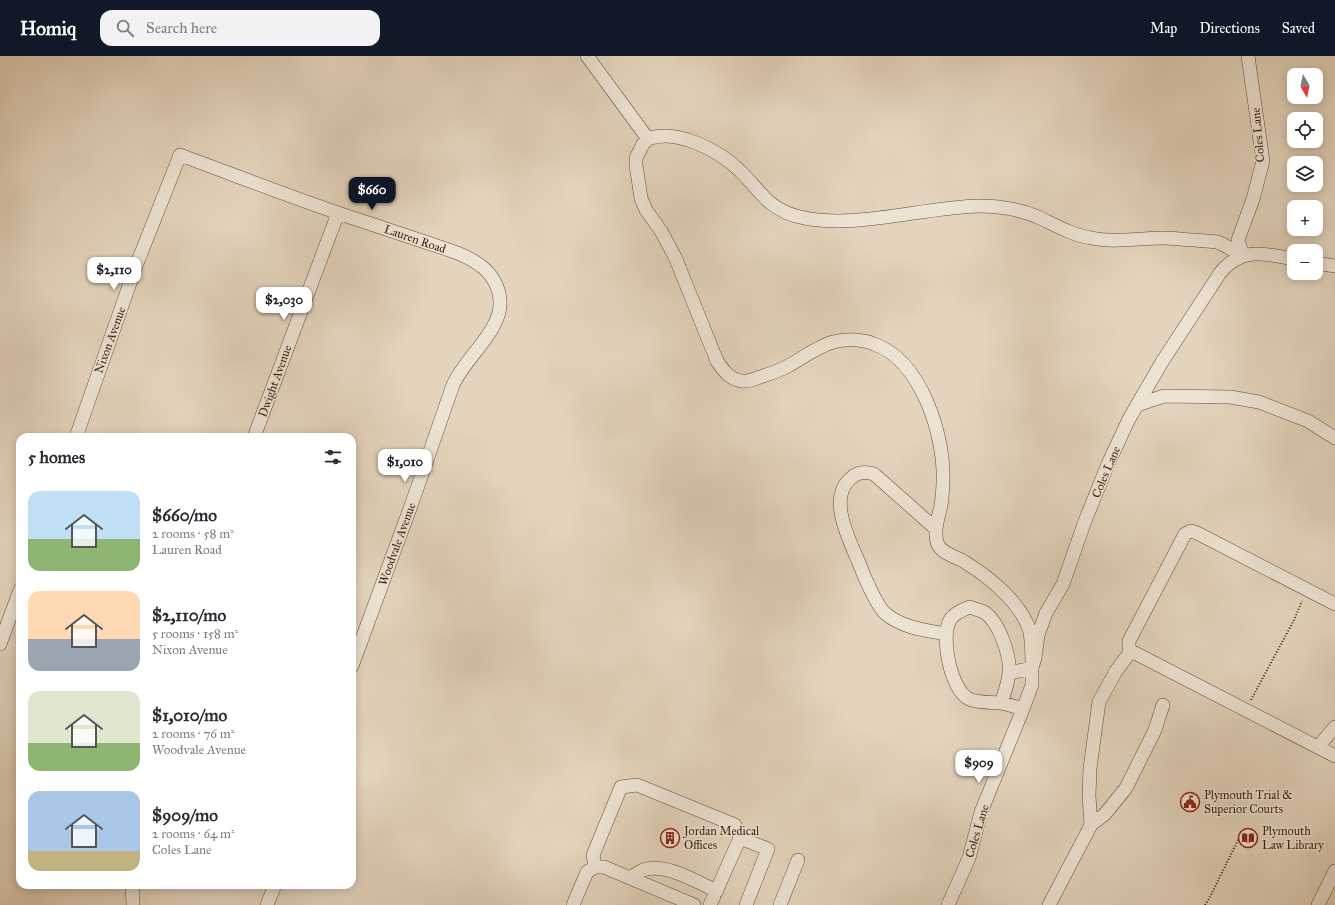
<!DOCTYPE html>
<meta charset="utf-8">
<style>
:root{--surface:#fff;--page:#f2f2f3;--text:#2b2b33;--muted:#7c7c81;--accent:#111827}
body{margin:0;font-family:"IM FELL Great Primer",serif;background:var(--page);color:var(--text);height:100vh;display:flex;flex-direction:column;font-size:15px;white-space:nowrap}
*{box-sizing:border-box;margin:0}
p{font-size:13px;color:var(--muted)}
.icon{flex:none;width:22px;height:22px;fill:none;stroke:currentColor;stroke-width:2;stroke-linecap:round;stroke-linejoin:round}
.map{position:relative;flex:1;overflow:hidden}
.details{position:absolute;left:16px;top:377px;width:340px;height:456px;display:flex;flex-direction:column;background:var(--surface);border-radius:12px;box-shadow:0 2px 10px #0003}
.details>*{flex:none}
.needle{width:26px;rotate:170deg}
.fabs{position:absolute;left:1287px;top:12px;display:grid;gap:8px}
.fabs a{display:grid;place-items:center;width:36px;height:36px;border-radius:8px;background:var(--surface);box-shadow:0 2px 10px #0003;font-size:20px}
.price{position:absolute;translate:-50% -34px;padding:0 9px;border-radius:8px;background:#fff;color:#222;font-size:13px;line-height:26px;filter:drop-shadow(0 1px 2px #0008)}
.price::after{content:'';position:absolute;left:50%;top:24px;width:12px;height:9px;margin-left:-6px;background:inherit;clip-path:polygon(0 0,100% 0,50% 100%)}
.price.on{background:var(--accent);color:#fff}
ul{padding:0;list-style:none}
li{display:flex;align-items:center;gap:12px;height:100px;padding:0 12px}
li span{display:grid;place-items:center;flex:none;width:112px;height:80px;border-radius:12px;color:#555}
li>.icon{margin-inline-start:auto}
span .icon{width:48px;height:48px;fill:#fffc;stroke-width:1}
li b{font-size:17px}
h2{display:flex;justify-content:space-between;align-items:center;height:48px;padding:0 12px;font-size:17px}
header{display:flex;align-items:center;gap:24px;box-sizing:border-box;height:56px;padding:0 20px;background:var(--accent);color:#fff}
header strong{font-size:19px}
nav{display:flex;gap:22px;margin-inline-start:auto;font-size:14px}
.search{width:280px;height:36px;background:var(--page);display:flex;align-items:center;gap:10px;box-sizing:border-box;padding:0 14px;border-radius:12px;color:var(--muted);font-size:15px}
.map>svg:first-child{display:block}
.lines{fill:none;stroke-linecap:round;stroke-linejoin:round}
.minor-casing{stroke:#624b36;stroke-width:14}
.path{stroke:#371d09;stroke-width:2;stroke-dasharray:1 2;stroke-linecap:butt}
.minor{stroke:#ede3d4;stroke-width:13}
.labels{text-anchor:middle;stroke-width:3;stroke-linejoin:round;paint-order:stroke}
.street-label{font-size:12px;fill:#371d09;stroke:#ede3d4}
.poi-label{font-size:12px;fill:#371d09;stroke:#ede3d4;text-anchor:start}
</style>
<header>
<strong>Homiq</strong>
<div class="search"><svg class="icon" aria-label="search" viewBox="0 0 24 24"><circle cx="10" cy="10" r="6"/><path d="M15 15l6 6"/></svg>Search here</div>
<nav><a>Map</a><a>Directions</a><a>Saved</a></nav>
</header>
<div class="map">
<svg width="1335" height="849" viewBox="0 0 1335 849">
<rect width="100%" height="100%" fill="#e4d4bd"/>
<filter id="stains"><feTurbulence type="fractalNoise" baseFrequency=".005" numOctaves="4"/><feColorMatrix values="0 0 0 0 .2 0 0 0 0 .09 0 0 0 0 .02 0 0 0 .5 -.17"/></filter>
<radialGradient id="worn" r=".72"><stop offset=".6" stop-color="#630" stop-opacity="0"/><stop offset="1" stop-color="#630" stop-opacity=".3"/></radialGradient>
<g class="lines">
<defs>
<path id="minor" d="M 587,0 L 648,83 C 677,72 720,95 740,115 C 761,135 766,151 796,160 C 850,175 923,151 979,150 C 999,150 1019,153 1038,161 C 1055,169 1072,179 1091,182 C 1115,187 1139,182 1163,182 C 1174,182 1185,184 1195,184 C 1202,185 1210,185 1217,186 C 1226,189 1234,195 1243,200
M 648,83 L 643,88 L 636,102 L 636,109 L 641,142 L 646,154 L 661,175 L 675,201 L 717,305 C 723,314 730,324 742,325 C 748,326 754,323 760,321 C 769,318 779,315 788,310 C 803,302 816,291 833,286 C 846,283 861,283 874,288 C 922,305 945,381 943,426 C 943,434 942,442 941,450 C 938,462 934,474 937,486 C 940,497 954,500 963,505 C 988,520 1022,547 1030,576 C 1032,588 1032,600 1032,612
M 1243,200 L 1238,184 L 1253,143 L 1263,105 L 1248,0
M 1316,207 L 1335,210
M 1137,349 L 1164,340 L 1230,341 L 1259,346 L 1308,365 L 1335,382
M 76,381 L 136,210 L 180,99 C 237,120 293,142 350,161 C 374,169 398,177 422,185 C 442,192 464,197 481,210 C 492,218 500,232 500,246 C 502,274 464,303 453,329 L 412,447 L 352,610
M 254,381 L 338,157
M 936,473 L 874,418 C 864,415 856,416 849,424 C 828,444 850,485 859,507 C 863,518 877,551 886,558 C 903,572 925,574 946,578
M 1335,548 L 1197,477 L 1191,475 L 1185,478 L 1129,585 L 1129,591 L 1131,595 L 1335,700
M 0,588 L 20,534
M 1009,617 L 1032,612
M 1001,647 C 1004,638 1008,628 1009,617 C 1011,601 999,565 984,556 C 980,554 974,553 970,551 C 963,554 954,557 950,564 C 940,582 951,634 969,643 C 977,647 991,646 1000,647 C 1008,648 1016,651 1023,653
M 1318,691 L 1335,671
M 1091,769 L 1089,740 L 1090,712 L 1099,646 L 1116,615 L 1131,595
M 595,811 L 593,799 L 621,731 L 637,729 L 735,769 L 740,782
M 630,822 C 634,819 639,816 643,814 C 666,806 696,826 717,835
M 132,829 L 133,849
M 267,849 L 275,829
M 573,849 L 587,816 L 595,811 L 604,811 L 694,849
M 710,849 L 740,782 L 768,793 L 746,849
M 780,849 L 798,804
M 948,849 L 969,802 L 981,756 L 1023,653 L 1032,629 L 1032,612 L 1035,602 L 1038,579 L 1046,557 L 1063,528 L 1085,465 L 1108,408 L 1128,365 L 1137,349 L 1162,306 L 1220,217 C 1242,190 1265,198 1294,203
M 1049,849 L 1091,769 L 1105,758 L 1126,732 L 1155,674 L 1163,649
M 1318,849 L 1335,815"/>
</defs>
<use href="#minor" class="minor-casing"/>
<path class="path" d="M 1251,644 L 1294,564 L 1302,545
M 1205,849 L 1209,843 L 1241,778"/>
<use href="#minor" class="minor"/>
</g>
<defs>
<symbol id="civic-ring" viewBox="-11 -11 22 22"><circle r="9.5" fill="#ede3d4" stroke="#8f2418" stroke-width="1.5"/><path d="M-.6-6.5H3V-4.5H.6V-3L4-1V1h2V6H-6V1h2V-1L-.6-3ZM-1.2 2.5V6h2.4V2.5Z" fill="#8f2418"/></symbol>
<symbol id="building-ring" viewBox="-11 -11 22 22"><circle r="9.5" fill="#ede3d4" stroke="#8f2418" stroke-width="1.5"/><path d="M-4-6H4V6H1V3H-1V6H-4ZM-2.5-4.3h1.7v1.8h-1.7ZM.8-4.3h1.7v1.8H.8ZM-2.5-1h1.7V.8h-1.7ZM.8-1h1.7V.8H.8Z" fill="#8f2418"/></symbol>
<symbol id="library-ring" viewBox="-11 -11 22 22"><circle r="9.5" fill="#ede3d4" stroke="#8f2418" stroke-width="1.5"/><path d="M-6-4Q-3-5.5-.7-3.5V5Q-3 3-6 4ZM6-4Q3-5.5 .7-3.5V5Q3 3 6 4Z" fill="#8f2418"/></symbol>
</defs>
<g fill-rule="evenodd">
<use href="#civic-ring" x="1179" y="735" width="22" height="22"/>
<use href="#building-ring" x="659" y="771" width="22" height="22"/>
<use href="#library-ring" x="1237" y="771" width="22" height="22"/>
</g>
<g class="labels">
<g class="street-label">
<text transform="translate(1258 79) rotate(-95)" y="4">Coles Lane</text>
<text transform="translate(415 183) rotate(19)" y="4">Lauren Road</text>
<text transform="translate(110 284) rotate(-70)" y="4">Nixon Avenue</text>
<text transform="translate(275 325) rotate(-70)" y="4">Dwight Avenue</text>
<text transform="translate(1106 416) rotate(-67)" y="4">Coles Lane</text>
<text transform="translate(397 488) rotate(-70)" y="4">Woodvale Avenue</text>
<text transform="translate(977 775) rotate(-73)" y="4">Coles Lane</text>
</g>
<g class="poi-label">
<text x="1204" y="743">Plymouth Trial &amp;<tspan x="1204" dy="14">Superior Courts</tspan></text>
<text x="684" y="779">Jordan Medical<tspan x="684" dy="14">Offices</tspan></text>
<text x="1262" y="779">Plymouth<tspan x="1262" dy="14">Law Library</tspan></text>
</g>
</g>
<rect width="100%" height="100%" filter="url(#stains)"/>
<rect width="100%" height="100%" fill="url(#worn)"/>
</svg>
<div class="fabs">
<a><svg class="needle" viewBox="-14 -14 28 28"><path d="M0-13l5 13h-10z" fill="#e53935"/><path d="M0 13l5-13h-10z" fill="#7c7c81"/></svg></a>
<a><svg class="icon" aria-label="locate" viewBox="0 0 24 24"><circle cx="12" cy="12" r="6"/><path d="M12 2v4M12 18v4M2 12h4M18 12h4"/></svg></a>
<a><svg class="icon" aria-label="layers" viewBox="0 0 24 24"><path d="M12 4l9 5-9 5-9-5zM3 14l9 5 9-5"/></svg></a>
<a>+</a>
<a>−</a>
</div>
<b class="price on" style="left:372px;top:155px">$660</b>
<b class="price" style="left:114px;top:235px">$2,110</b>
<b class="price" style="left:284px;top:265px">$2,030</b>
<b class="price" style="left:405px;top:427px">$1,010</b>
<b class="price" style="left:979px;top:728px">$909</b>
<section class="details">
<h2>5 homes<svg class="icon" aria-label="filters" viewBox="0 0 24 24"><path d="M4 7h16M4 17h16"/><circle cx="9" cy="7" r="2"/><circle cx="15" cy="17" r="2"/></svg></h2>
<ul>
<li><span style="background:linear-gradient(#bfe0f5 60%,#8fb573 0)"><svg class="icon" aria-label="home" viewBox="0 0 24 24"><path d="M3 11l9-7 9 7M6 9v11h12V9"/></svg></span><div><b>$660/mo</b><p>2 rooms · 58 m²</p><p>Lauren Road</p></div></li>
<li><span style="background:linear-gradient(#ffd9b3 60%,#9aa5b1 0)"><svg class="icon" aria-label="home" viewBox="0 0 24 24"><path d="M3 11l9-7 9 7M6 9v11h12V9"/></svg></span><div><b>$2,110/mo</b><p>5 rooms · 158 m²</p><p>Nixon Avenue</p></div></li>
<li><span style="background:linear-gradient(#dfe7d0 65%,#8fb573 0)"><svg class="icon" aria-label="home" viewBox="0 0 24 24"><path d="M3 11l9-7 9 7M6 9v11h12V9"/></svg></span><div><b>$1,010/mo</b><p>2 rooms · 76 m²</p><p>Woodvale Avenue</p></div></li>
<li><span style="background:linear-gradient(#a9c7e8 75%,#c2b280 0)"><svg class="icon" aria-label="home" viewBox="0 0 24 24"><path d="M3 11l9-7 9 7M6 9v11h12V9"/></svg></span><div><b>$909/mo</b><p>2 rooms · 64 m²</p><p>Coles Lane</p></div></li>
</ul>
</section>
</div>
